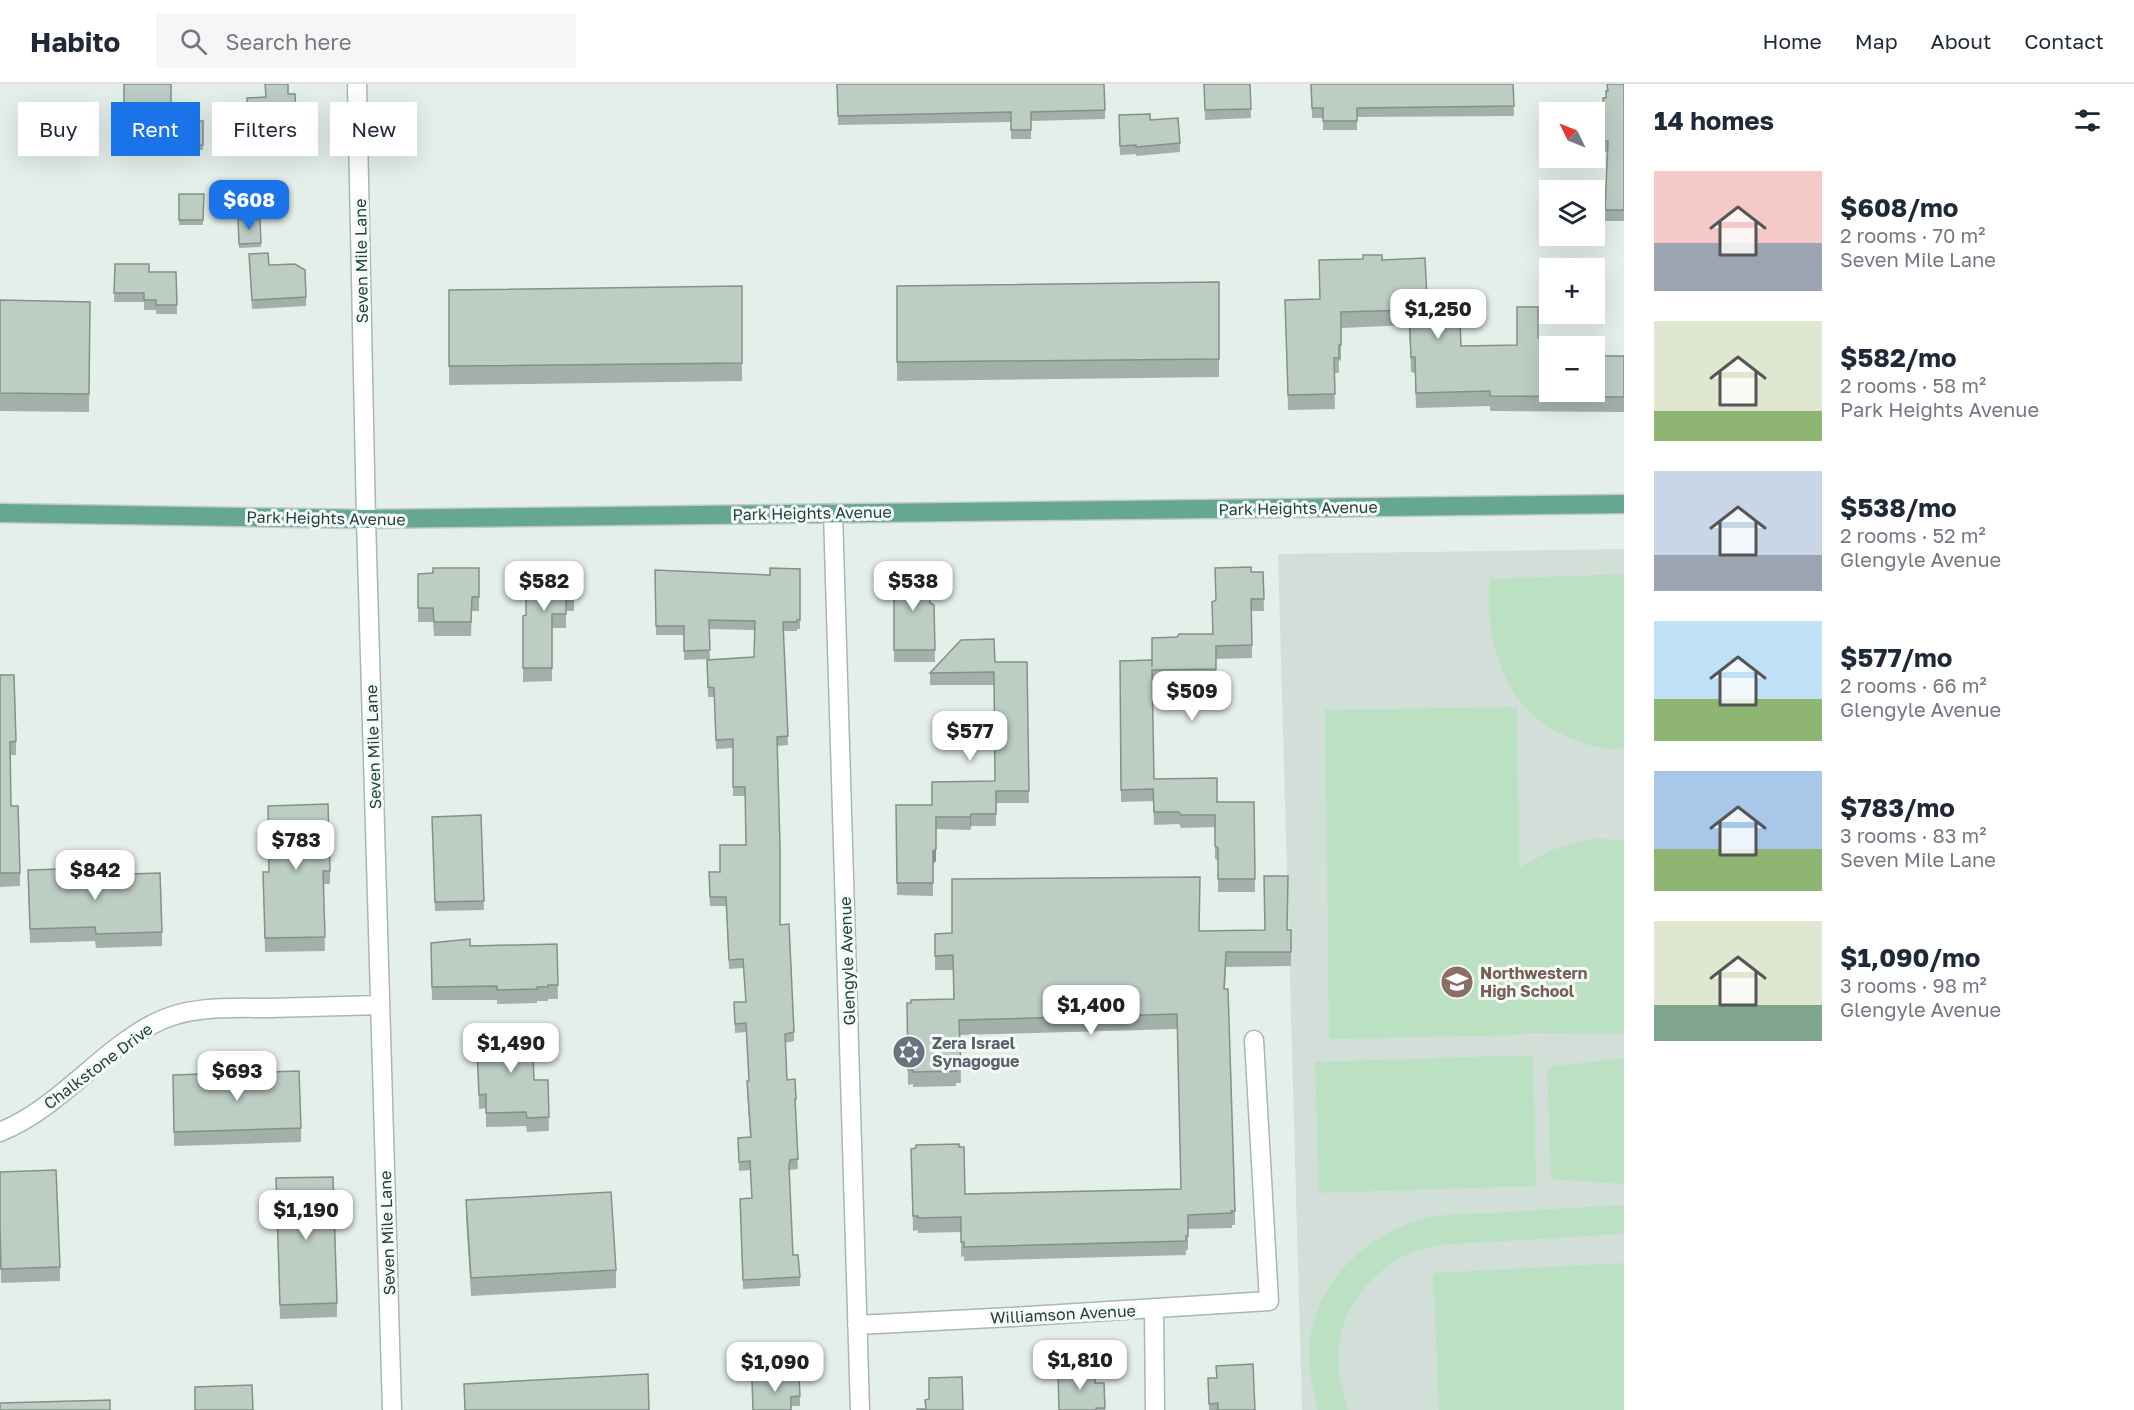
<!DOCTYPE html>
<meta charset="utf-8">
<style>
:root{--surface:#fff;--page:#f6f6f7;--text:#1f2937;--muted:#747a83;--line:#e0e1e3;--accent:#1a73e8}
body{margin:0;font-family:"Golos Text",sans-serif;background:var(--page);color:var(--text);height:100vh;display:flex;flex-direction:column;font-size:22px;white-space:nowrap}
*{box-sizing:border-box;margin:0}
p{font-size:20px;color:var(--muted)}
.icon{flex:none;width:33px;height:33px;fill:none;stroke:currentColor;stroke-width:2;stroke-linecap:round;stroke-linejoin:round}
.map{position:relative;flex:1;overflow:hidden}
.panel{display:flex;flex-direction:column;background:var(--surface);width:510px}
.panel>*{flex:none}
.top-card{position:absolute;left:18px;top:18px;width:570px;height:54px;display:flex;gap:12px}
.needle{width:39px;rotate:313deg}
.fabs{position:absolute;left:1539px;top:18px;display:grid;gap:12px}
.fabs a{display:grid;place-items:center;width:66px;height:66px;border-radius:0px;background:var(--surface);box-shadow:0 6px 24px #0002;font-size:30px}
.price{position:absolute;translate:-50% -51px;padding:0 14px;border-radius:12px;background:#fff;color:#222;font-size:20px;line-height:39px;filter:drop-shadow(0 2px 3px #0008)}
.price::after{content:'';position:absolute;left:50%;top:36px;width:18px;height:14px;margin-left:-9px;background:inherit;clip-path:polygon(0 0,100% 0,50% 100%)}
.price.active{background:var(--accent);color:#fff}
ul{padding:0;list-style:none}
li{display:flex;align-items:center;gap:18px;height:150px;padding:0 30px}
li span{display:grid;place-items:center;flex:none;width:168px;height:120px;border-radius:0px;color:#555}
li>.icon{margin-inline-start:auto}
span .icon{width:72px;height:72px;fill:#fffc;stroke-width:1}
li b{font-size:26px}
h2{display:flex;justify-content:space-between;align-items:center;height:72px;padding:0 30px;font-size:26px}
.chip{padding:0 21px;border-radius:0px;background:var(--surface);box-shadow:0 6px 24px #0002;font-size:21px;line-height:54px}
.chip.active{background:var(--accent);color:#fff}
header{display:flex;align-items:center;gap:36px;box-sizing:border-box;height:84px;padding:0 30px;background:var(--surface);border-bottom:2px solid var(--line)}
header strong{font-size:28px}
nav{display:flex;gap:33px;margin-inline-start:auto;font-size:21px}
.search{width:420px;height:54px;background:var(--page);display:flex;align-items:center;gap:15px;box-sizing:border-box;padding:0 21px;border-radius:0px;color:var(--muted);font-size:22px}
main{display:flex;flex:1;min-height:0}
.map>svg:first-child{display:block}
.built{fill:#d2dfd8}
.green{fill:#bce1c2}
.lines{fill:none;stroke-linecap:round;stroke-linejoin:round}
.minor-casing{stroke:#a6b8b0;stroke-width:21}
.major-casing{stroke:#c1cac7;stroke-width:21}
.minor{stroke:#fff;stroke-width:18}
.major{stroke:#66a78f;stroke-width:18}
.wall{fill:#a2b0a9}
.shaded-wall{fill:#849089}
.building{fill:#bccdc4;stroke:#849089;stroke-width:1.5;fill-rule:evenodd}
.labels{text-anchor:middle;stroke-width:6;stroke-linejoin:round;paint-order:stroke}
.street-label{font-size:16px;fill:#224236;stroke:#f5fbf7}
.education-label{font-size:16px;font-weight:bold;fill:#785e54;stroke:#f5fbf7;text-anchor:start}
.worship-label{font-size:16px;font-weight:bold;fill:#5b616d;stroke:#f5fbf7;text-anchor:start}
</style>
<header>
<strong>Habito</strong>
<div class="search"><svg class="icon" aria-label="search" viewBox="0 0 24 24"><circle cx="10" cy="10" r="6"/><path d="M15 15l6 6"/></svg>Search here</div>
<nav><a>Home</a><a>Map</a><a>About</a><a>Contact</a></nav>
</header>
<main>
<div class="map">
<svg width="1624" height="1326" viewBox="0 0 1624 1326">
<rect width="100%" height="100%" fill="#e4efe9"/>
<path class="built" d="M 1624,465 L 1624,1326 L 1302,1326 L 1278,470 Z"/>
<path class="green" d="M 1624,490 L 1624,664 C 1602,667 1595,663 1575,656 C 1522,637 1495,590 1490,536 C 1488,523 1490,508 1490,495 Z
M 1517,623 L 1519,784 L 1549,767 L 1593,754 L 1624,757 L 1624,950 L 1522,949 L 1521,951 L 1329,955 L 1325,626 Z
M 1533,971 L 1536,1102 L 1319,1109 L 1315,978 Z
M 1624,974 L 1624,1100 L 1551,1095 L 1547,983 Z
M 1624,1121 L 1624,1150 L 1439,1161 C 1429,1164 1417,1166 1408,1170 C 1369,1189 1339,1228 1338,1272 C 1338,1289 1343,1309 1348,1326 L 1318,1326 C 1314,1309 1309,1290 1309,1272 C 1309,1202 1367,1146 1432,1133 C 1453,1129 1476,1130 1496,1129 C 1539,1126 1581,1123 1624,1121 Z
M 1624,1179 L 1624,1326 L 1439,1326 L 1433,1189 Z"/>
<g class="lines">
<defs>
<path id="minor" d="M 357,0 L 366,435 L 392,1326
M 833,429 L 860,1326
M 0,1048 C 59,1024 98,969 153,940 C 188,921 231,924 270,924 C 307,923 344,922 380,921
M 1154,1224 L 1155,1326
M 857,1241 L 1012,1233 L 1269,1217 L 1254,956"/>
<path id="major" d="M 0,429 L 366,435 L 1624,420"/>
</defs>
<use href="#minor" class="minor-casing"/>
<use href="#major" class="major-casing"/>
<use href="#minor" class="minor"/>
<use href="#major" class="major"/>
</g>
<path class="wall" d="M 124,0 L 171,0 L 171,43 L 124,43 Z
M 837,0 L 1105,26 L 1105,35 L 1031,37 L 1031,55 L 1011,55 L 1011,38 L 838,41 Z
M 1204,0 L 1250,0 L 1251,34 L 1205,36 Z
M 1311,0 L 1513,0 L 1514,32 L 1357,33 L 1357,46 L 1323,46 L 1323,34 L 1312,34 Z
M 1607,0 L 1624,0 L 1624,137 L 1605,137 L 1607,68 L 1594,68 L 1594,28 L 1603,24 L 1603,14 L 1606,14 Z
M 288,10 L 295,10 L 296,41 L 289,41 L 289,70 L 249,71 L 247,14 L 265,13 Z
M 1150,36 L 1180,59 L 1180,68 L 1136,72 L 1136,70 L 1120,71 L 1119,40 Z
M 180,37 L 203,37 L 203,66 L 179,66 Z
M 179,110 L 204,110 L 203,141 L 179,141 Z
M 238,135 L 261,159 L 261,163 L 239,164 Z
M 249,170 L 269,181 L 306,213 L 306,222 L 252,225 Z
M 1319,176 L 1382,176 L 1427,215 L 1461,262 L 1517,261 L 1538,254 L 1597,272 L 1624,272 L 1624,328 L 1490,327 L 1490,322 L 1416,324 L 1415,289 L 1411,288 L 1409,241 L 1341,244 L 1341,277 L 1339,276 L 1339,289 L 1334,289 L 1335,325 L 1288,326 L 1285,216 L 1320,215 Z
M 115,180 L 149,188 L 176,188 L 177,230 L 156,230 L 156,226 L 144,226 L 144,218 L 114,218 Z
M 1219,198 L 1219,293 L 897,297 L 897,202 Z
M 742,202 L 742,297 L 449,301 L 449,206 Z
M 0,216 L 90,218 L 89,328 L 0,327 Z
M 479,484 L 479,527 L 472,527 L 471,552 L 434,552 L 433,538 L 418,538 L 418,490 L 433,489 Z
M 574,484 L 574,527 L 566,527 L 566,544 L 552,544 L 552,597 L 523,598 L 523,532 L 526,531 Z
M 800,485 L 800,545 L 797,545 L 797,547 L 783,547 L 788,661 L 777,662 L 780,841 L 794,948 L 794,957 L 785,959 L 787,996 L 796,1015 L 796,1024 L 795,1024 L 798,1085 L 790,1086 L 789,1089 L 793,1171 L 800,1193 L 800,1202 L 743,1205 L 740,1115 L 752,1114 L 750,1086 L 739,1087 L 738,1054 L 750,1053 L 747,1006 L 747,997 L 749,997 L 746,948 L 735,949 L 734,918 L 746,918 L 743,884 L 729,885 L 726,822 L 710,822 L 709,788 L 720,788 L 746,761 L 745,712 L 733,712 L 733,664 L 716,665 L 714,613 L 708,613 L 707,576 L 754,573 L 755,546 L 709,545 L 710,575 L 684,576 L 684,551 L 656,551 L 655,486 L 770,491 Z
M 894,488 L 934,521 L 935,578 L 894,578 Z
M 1251,488 L 1263,488 L 1264,527 L 1252,527 L 1252,574 L 1216,575 L 1216,598 L 1152,599 L 1154,695 L 1217,718 L 1254,718 L 1255,808 L 1218,808 L 1218,776 L 1215,775 L 1215,743 L 1181,744 L 1179,740 L 1154,741 L 1153,717 L 1121,718 L 1120,577 L 1152,576 L 1177,553 L 1212,550 L 1215,516 Z
M 995,578 L 1027,578 L 1029,719 L 996,719 L 996,742 L 971,742 L 970,746 L 936,745 L 936,777 L 933,779 L 933,812 L 897,811 L 896,721 L 932,721 L 995,697 L 994,601 L 930,601 L 930,589 Z
M 0,591 L 16,657 L 16,671 L 10,671 L 11,722 L 20,789 L 20,802 L 0,803 Z
M 481,731 L 484,826 L 435,827 L 432,733 Z
M 330,787 L 330,800 L 323,800 L 325,867 L 265,868 L 263,788 Z
M 95,791 L 162,848 L 162,862 L 96,864 L 95,857 L 30,859 L 28,799 Z
M 1291,846 L 1291,882 L 1226,883 L 1225,905 L 1235,1127 L 1235,1141 L 1232,1141 L 1232,1144 L 1188,1145 L 1188,1166 L 1186,1166 L 1186,1171 L 964,1177 L 964,1172 L 961,1173 L 961,1148 L 918,1149 L 918,1146 L 913,1147 L 911,1065 L 965,1110 L 1181,1105 L 1177,945 L 960,951 L 961,999 L 956,999 L 956,1002 L 913,1003 L 913,1000 L 908,1001 L 907,933 L 953,915 L 953,886 L 935,886 L 935,850 Z
M 557,860 L 558,915 L 548,915 L 548,917 L 537,917 L 537,919 L 497,920 L 497,916 L 432,916 L 431,873 L 470,862 Z
M 477,965 L 530,971 L 534,996 L 548,996 L 549,1047 L 527,1048 L 526,1042 L 486,1043 L 486,1024 L 479,1025 Z
M 173,1005 L 301,1044 L 301,1058 L 174,1062 Z
M 0,1088 L 60,1183 L 60,1197 L 1,1199 L 0,1155 Z
M 276,1094 L 337,1219 L 337,1233 L 280,1235 Z
M 466,1116 L 616,1186 L 616,1204 L 471,1212 L 466,1134 Z
M 1216,1282 L 1255,1326 L 1209,1326 L 1208,1294 L 1216,1294 Z
M 752,1295 L 800,1312 L 800,1322 L 791,1322 L 791,1326 L 753,1326 Z
M 1095,1299 L 1104,1299 L 1105,1326 L 1059,1326 Z"/>
<path class="shaded-wall" d="M 971,730 L 971,742 L 970,746 L 970,733 Z
M 936,765 L 936,777 L 933,780 L 933,767 Z"/>
<path class="building" d="M 124,0 L 171,0 L 171,34 L 124,33 Z
M 265,0 L 288,0 L 288,10 L 295,10 L 296,31 L 289,32 L 289,60 L 249,62 L 247,14 L 266,13 Z
M 837,0 L 1104,0 L 1105,26 L 1031,28 L 1031,46 L 1011,46 L 1011,28 L 838,32 Z
M 1204,0 L 1250,0 L 1251,25 L 1205,26 Z
M 1311,0 L 1513,0 L 1514,22 L 1357,24 L 1357,37 L 1323,37 L 1323,24 L 1312,24 Z
M 1607,0 L 1624,0 L 1624,126 L 1605,126 L 1608,57 L 1594,57 L 1594,28 L 1579,28 L 1579,24 L 1604,24 L 1603,14 L 1606,14 L 1606,7 L 1608,7 Z
M 1150,30 L 1150,36 L 1178,34 L 1180,59 L 1136,63 L 1136,61 L 1120,62 L 1119,31 Z
M 180,37 L 203,37 L 203,61 L 179,62 Z
M 179,110 L 204,110 L 203,136 L 179,136 Z
M 238,135 L 260,135 L 261,159 L 239,160 Z
M 268,169 L 269,181 L 295,180 L 305,186 L 306,213 L 252,216 L 249,170 Z
M 1363,171 L 1382,171 L 1382,176 L 1425,174 L 1427,215 L 1459,214 L 1461,262 L 1517,261 L 1517,223 L 1538,223 L 1538,254 L 1597,253 L 1597,272 L 1624,272 L 1624,313 L 1490,312 L 1490,307 L 1416,309 L 1415,273 L 1411,273 L 1409,226 L 1341,228 L 1341,261 L 1339,261 L 1339,274 L 1334,274 L 1335,310 L 1288,311 L 1285,216 L 1320,215 L 1319,176 L 1363,175 ZM 1550,262 L 1594,262 L 1594,308 L 1550,308 Z
M 115,180 L 149,180 L 149,188 L 176,188 L 177,221 L 156,221 L 156,216 L 144,216 L 144,209 L 114,209 Z
M 1219,198 L 1219,275 L 897,278 L 897,202 Z
M 742,202 L 742,279 L 449,282 L 449,206 Z
M 0,216 L 90,218 L 89,310 L 0,309 Z
M 1251,483 L 1251,488 L 1263,488 L 1264,515 L 1251,515 L 1252,561 L 1216,562 L 1216,585 L 1152,586 L 1154,695 L 1217,694 L 1217,718 L 1254,718 L 1255,795 L 1218,795 L 1218,764 L 1215,762 L 1215,731 L 1181,731 L 1179,728 L 1154,728 L 1153,705 L 1121,706 L 1120,577 L 1152,576 L 1152,583 L 1152,554 L 1177,553 L 1179,550 L 1213,550 L 1212,518 L 1216,516 L 1215,484 Z
M 433,484 L 479,484 L 479,513 L 472,513 L 471,538 L 434,538 L 433,524 L 418,524 L 418,490 L 433,489 Z
M 526,484 L 574,484 L 574,513 L 566,513 L 566,530 L 552,530 L 552,584 L 523,584 L 523,532 L 526,531 Z
M 770,484 L 800,485 L 800,536 L 797,536 L 797,538 L 783,538 L 788,652 L 777,653 L 780,761 L 780,841 L 789,840 L 794,948 L 785,950 L 787,996 L 795,995 L 796,1015 L 795,1015 L 798,1075 L 790,1076 L 789,1082 L 793,1171 L 798,1171 L 800,1193 L 743,1196 L 740,1115 L 752,1114 L 750,1077 L 739,1078 L 738,1054 L 751,1053 L 747,997 L 749,997 L 746,939 L 735,940 L 734,918 L 746,918 L 743,875 L 729,876 L 726,813 L 710,813 L 709,788 L 720,788 L 720,761 L 746,761 L 745,703 L 733,703 L 733,655 L 716,656 L 714,604 L 708,603 L 707,576 L 754,573 L 755,537 L 709,536 L 710,566 L 684,567 L 684,542 L 656,542 L 655,486 L 770,491 Z
M 904,486 L 930,488 L 930,519 L 934,521 L 935,566 L 894,566 L 894,488 L 904,488 Z
M 994,555 L 995,578 L 1027,578 L 1029,707 L 996,707 L 996,730 L 971,730 L 970,733 L 936,733 L 936,765 L 933,767 L 933,799 L 897,799 L 896,721 L 932,721 L 932,698 L 995,697 L 994,588 L 930,589 L 961,556 Z
M 0,591 L 14,591 L 16,657 L 10,658 L 11,722 L 18,722 L 20,789 L 0,789 Z
M 328,720 L 330,787 L 323,787 L 325,853 L 265,854 L 263,788 L 269,788 L 268,722 Z
M 481,731 L 484,817 L 435,818 L 432,733 Z
M 95,784 L 95,791 L 160,789 L 162,848 L 96,850 L 95,843 L 30,845 L 28,786 Z
M 1264,792 L 1288,792 L 1287,846 L 1291,846 L 1291,868 L 1226,868 L 1224,905 L 1228,905 L 1235,1127 L 1231,1127 L 1232,1129 L 1188,1131 L 1188,1152 L 1186,1152 L 1186,1157 L 964,1163 L 964,1158 L 961,1158 L 961,1133 L 918,1134 L 918,1132 L 913,1132 L 911,1065 L 916,1064 L 916,1061 L 959,1060 L 959,1063 L 964,1063 L 965,1110 L 1181,1105 L 1177,930 L 959,936 L 961,984 L 956,985 L 956,987 L 913,988 L 913,986 L 908,986 L 907,919 L 911,919 L 911,916 L 954,915 L 953,871 L 935,872 L 935,850 L 952,849 L 952,795 L 1200,793 L 1199,847 L 1265,846 Z
M 470,855 L 470,862 L 557,860 L 558,901 L 548,901 L 548,903 L 537,903 L 537,905 L 497,906 L 497,902 L 432,903 L 431,859 Z
M 529,943 L 530,971 L 533,971 L 534,996 L 548,996 L 549,1033 L 527,1034 L 526,1028 L 486,1029 L 486,1010 L 479,1011 L 477,965 L 485,964 L 484,944 Z
M 299,987 L 301,1044 L 174,1048 L 173,991 Z
M 56,1086 L 60,1183 L 1,1185 L 0,1141 L 0,1088 Z
M 333,1093 L 337,1219 L 280,1221 L 276,1094 Z
M 611,1108 L 616,1186 L 471,1194 L 466,1116 Z
M 1253,1280 L 1255,1326 L 1218,1326 L 1218,1319 L 1209,1320 L 1208,1294 L 1217,1294 L 1216,1282 Z
M 1095,1287 L 1095,1299 L 1104,1299 L 1105,1324 L 1096,1324 L 1096,1326 L 1059,1326 L 1058,1288 Z
M 648,1290 L 649,1326 L 465,1326 L 464,1300 Z
M 799,1292 L 800,1312 L 791,1313 L 791,1326 L 753,1326 L 752,1295 Z
M 962,1293 L 963,1326 L 917,1326 L 917,1325 L 926,1325 L 925,1316 L 929,1315 L 929,1294 Z
M 252,1301 L 253,1326 L 195,1326 L 195,1303 Z
M 110,1316 L 110,1326 L 0,1326 L 0,1319 Z"/>
<defs>
<symbol id="school-disc" viewBox="-11 -11 22 22"><circle r="9.5" fill="#8d6e63" stroke="#f5fbf7"/><path d="M0-5L7-2L0 1L-7-2ZM-4 1L0 2.5L4 1V4Q0 6-4 4Z" fill="#fff"/></symbol>
<symbol id="synagogue-disc" viewBox="-11 -11 22 22"><circle r="9.5" fill="#6b7280" stroke="#f5fbf7"/><path d="M0-6.5L5.6 3.2H-5.6ZM0 6.5L5.6-3.2H-5.6Z" fill="#fff"/></symbol>
</defs>
<g fill-rule="evenodd">
<use href="#school-disc" x="1438" y="879" width="38" height="38"/>
<use href="#synagogue-disc" x="890" y="949" width="38" height="38"/>
</g>
<g class="labels">
<g class="street-label">
<text transform="translate(361 177) rotate(-91)" y="6">Seven Mile Lane</text>
<text transform="translate(1298 424) rotate(-1)" y="6">Park Heights Avenue</text>
<text transform="translate(812 429) rotate(-1)" y="6">Park Heights Avenue</text>
<text transform="translate(326 434) rotate(1)" y="6">Park Heights Avenue</text>
<text transform="translate(373 663) rotate(-92)" y="6">Seven Mile Lane</text>
<text transform="translate(847 877) rotate(-92)" y="6">Glengyle Avenue</text>
<text transform="translate(98 982) rotate(-37)" y="6">Chalkstone Drive</text>
<text transform="translate(387 1149) rotate(-92)" y="6">Seven Mile Lane</text>
<text transform="translate(1063 1230) rotate(-3)" y="6">Williamson Avenue</text>
</g>
<g class="education-label">
<text x="1480" y="895">Northwestern<tspan x="1480" dy="18">High School</tspan></text>
</g>
<g class="worship-label">
<text x="932" y="965">Zera Israel<tspan x="932" dy="18">Synagogue</tspan></text>
</g>
</g>
</svg>
<div class="fabs">
<a><svg class="needle" viewBox="-14 -14 28 28"><path d="M0-13l5 13h-10z" fill="#e53935"/><path d="M0 13l5-13h-10z" fill="#747a83"/></svg></a>
<a><svg class="icon" aria-label="layers" viewBox="0 0 24 24"><path d="M12 4l9 5-9 5-9-5zM3 14l9 5 9-5"/></svg></a>
<a>+</a>
<a>−</a>
</div>
<b class="price active" style="left:249px;top:147px">$608</b>
<b class="price" style="left:1438px;top:256px">$1,250</b>
<b class="price" style="left:544px;top:528px">$582</b>
<b class="price" style="left:913px;top:528px">$538</b>
<b class="price" style="left:1192px;top:638px">$509</b>
<b class="price" style="left:970px;top:678px">$577</b>
<b class="price" style="left:296px;top:787px">$783</b>
<b class="price" style="left:95px;top:817px">$842</b>
<b class="price" style="left:1091px;top:952px">$1,400</b>
<b class="price" style="left:511px;top:990px">$1,490</b>
<b class="price" style="left:237px;top:1018px">$693</b>
<b class="price" style="left:306px;top:1157px">$1,190</b>
<b class="price" style="left:1080px;top:1307px">$1,810</b>
<b class="price" style="left:775px;top:1309px">$1,090</b>
<div class="top-card">
<a class="chip">Buy</a>
<a class="chip active">Rent</a>
<a class="chip">Filters</a>
<a class="chip">New</a>
</div>
</div>
<section class="panel">
<h2>14 homes<svg class="icon" aria-label="filters" viewBox="0 0 24 24"><path d="M4 7h16M4 17h16"/><circle cx="9" cy="7" r="2"/><circle cx="15" cy="17" r="2"/></svg></h2>
<ul>
<li><span style="background:linear-gradient(#f6c9c9 60%,#9aa5b1 0)"><svg class="icon" aria-label="home" viewBox="0 0 24 24"><path d="M3 11l9-7 9 7M6 9v11h12V9"/></svg></span><div><b>$608/mo</b><p>2 rooms · 70 m²</p><p>Seven Mile Lane</p></div></li>
<li><span style="background:linear-gradient(#dfe7d0 75%,#8fb573 0)"><svg class="icon" aria-label="home" viewBox="0 0 24 24"><path d="M3 11l9-7 9 7M6 9v11h12V9"/></svg></span><div><b>$582/mo</b><p>2 rooms · 58 m²</p><p>Park Heights Avenue</p></div></li>
<li><span style="background:linear-gradient(#c9d6e8 70%,#9aa5b1 0)"><svg class="icon" aria-label="home" viewBox="0 0 24 24"><path d="M3 11l9-7 9 7M6 9v11h12V9"/></svg></span><div><b>$538/mo</b><p>2 rooms · 52 m²</p><p>Glengyle Avenue</p></div></li>
<li><span style="background:linear-gradient(#bfe0f5 65%,#8fb573 0)"><svg class="icon" aria-label="home" viewBox="0 0 24 24"><path d="M3 11l9-7 9 7M6 9v11h12V9"/></svg></span><div><b>$577/mo</b><p>2 rooms · 66 m²</p><p>Glengyle Avenue</p></div></li>
<li><span style="background:linear-gradient(#a9c7e8 65%,#8fb573 0)"><svg class="icon" aria-label="home" viewBox="0 0 24 24"><path d="M3 11l9-7 9 7M6 9v11h12V9"/></svg></span><div><b>$783/mo</b><p>3 rooms · 83 m²</p><p>Seven Mile Lane</p></div></li>
<li><span style="background:linear-gradient(#dfe7d0 70%,#7fa58c 0)"><svg class="icon" aria-label="home" viewBox="0 0 24 24"><path d="M3 11l9-7 9 7M6 9v11h12V9"/></svg></span><div><b>$1,090/mo</b><p>3 rooms · 98 m²</p><p>Glengyle Avenue</p></div></li>
</ul>
</section>
</main>
